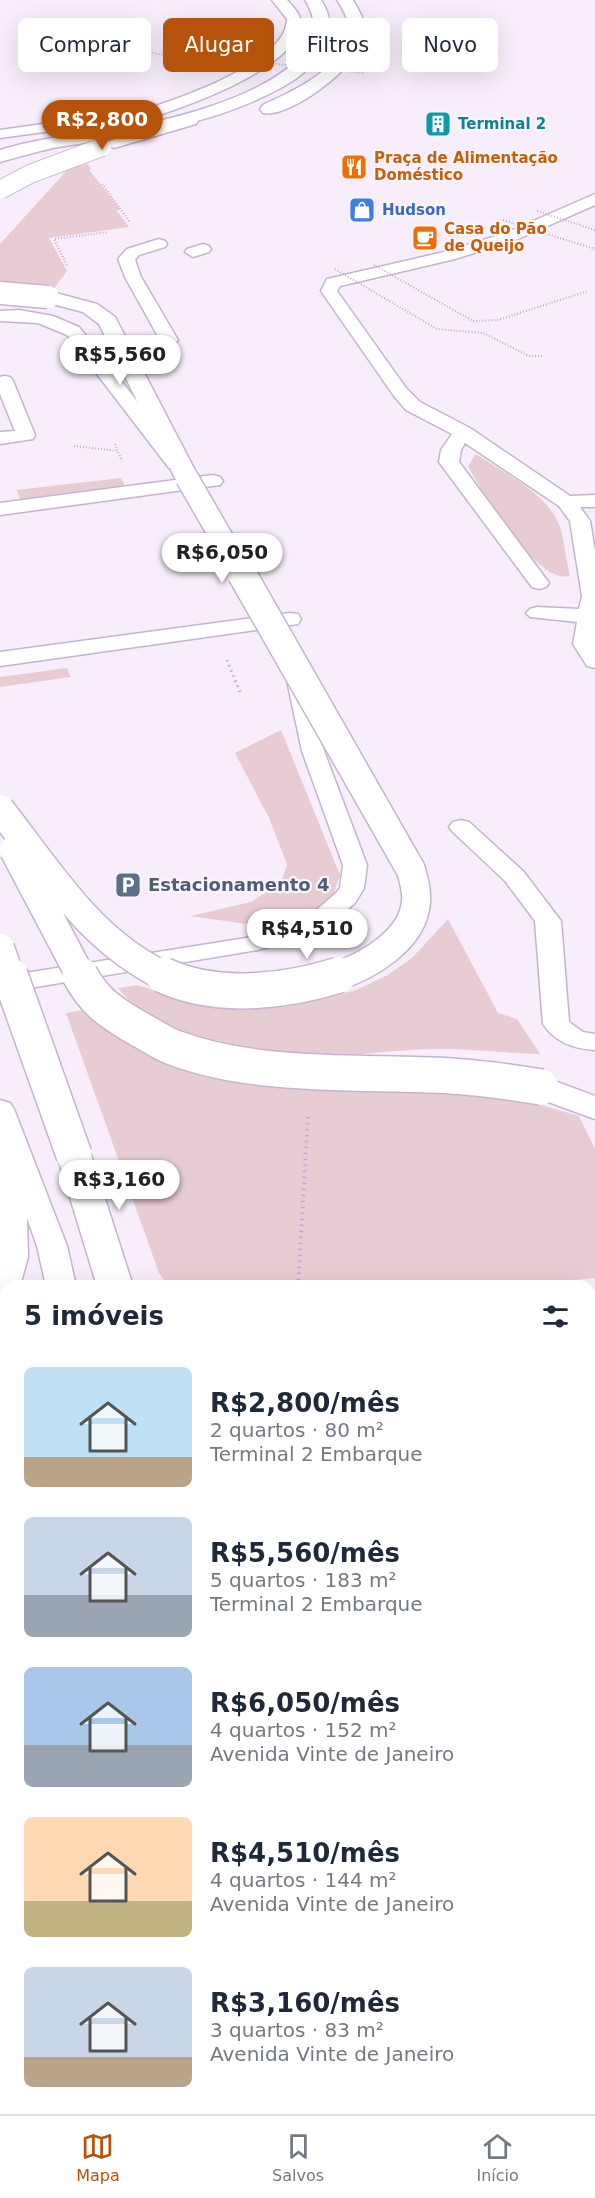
<!DOCTYPE html>
<html lang="pt">
<meta charset="utf-8">
<style>
:root{--surface:#fff;--page:#f6f6f7;--text:#1f2937;--muted:#747a83;--line:#e0e1e3;--accent:#b45309}
body{margin:0;font-family:"DejaVu Sans",sans-serif;background:var(--page);color:var(--text);height:100vh;display:flex;flex-direction:column;font-size:22px;white-space:nowrap}
*{box-sizing:border-box;margin:0}
p{font-size:20px;color:var(--muted)}
.icon{flex:none;width:33px;height:33px;fill:none;stroke:currentColor;stroke-width:2;stroke-linecap:round;stroke-linejoin:round}
.map{position:relative;flex:1;overflow:hidden}
.details{position:absolute;left:0px;top:1280px;width:596px;height:836px;display:flex;flex-direction:column;background:var(--surface);border-radius:18px 18px 0 0;box-shadow:0 6px 24px #0002}
.details>*{flex:none}
.banner{position:absolute;left:18px;top:18px;width:560px;height:54px;display:flex;gap:12px}
.price{position:absolute;translate:-50% -51px;padding:0 14px;border-radius:21px;background:#fff;color:#222;font-size:20px;line-height:39px;filter:drop-shadow(0 2px 3px #0008)}
.price::after{content:'';position:absolute;left:50%;top:36px;width:18px;height:14px;margin-left:-9px;background:inherit;clip-path:polygon(0 0,100% 0,50% 100%)}
.price.selected{background:var(--accent);color:#fff}
ul{padding:0;list-style:none}
li{display:flex;align-items:center;gap:18px;height:150px;padding:0 24px}
li span{display:grid;place-items:center;flex:none;width:168px;height:120px;border-radius:9px;color:#555}
li>.icon{margin-inline-start:auto}
span .icon{width:72px;height:72px;fill:#fffc;stroke-width:1}
li b{font-size:26px}
h2{display:flex;justify-content:space-between;align-items:center;height:72px;padding:0 24px;font-size:26px}
.tag{padding:0 21px;border-radius:9px;background:var(--surface);box-shadow:0 6px 24px #0002;font-size:21px;line-height:54px}
.tag.selected{background:var(--accent);color:#fff}
.tab-bar{display:flex;justify-content:space-around;align-items:center;height:84px;border-top:2px solid var(--line);background:var(--surface);font-size:16px;color:var(--muted)}
.tab-bar a{display:grid;justify-items:center;gap:3px}
.tab-bar .selected{color:var(--accent)}
.map>svg:first-child{display:block}
.green{fill:#e8ccd3}
.lines{fill:none;stroke-linecap:round;stroke-linejoin:round}
.service-casing{stroke:#c4b5cf;stroke-width:3}
.minor-casing{stroke:#c4b5cf;stroke-width:3}
.tertiary-casing{stroke:#c4b5cf;stroke-width:3}
.path-far2{stroke:#c0aad3;stroke-width:2;stroke-dasharray:1 2;stroke-linecap:butt}
.path-far1{stroke:#c0aad3;stroke-width:3;stroke-dasharray:1.5 4;stroke-linecap:butt}
.path{stroke:#c0aad3;stroke-width:4;stroke-dasharray:1.5 4.5;stroke-linecap:butt}
.service{fill:#fff;fill-rule:evenodd}
.minor{fill:#fff;fill-rule:evenodd}
.tertiary{fill:#fff;fill-rule:evenodd}
.minor-bridge-far3-casing{stroke:#c4b5cf;stroke-width:20;stroke-linecap:butt}
.minor-bridge-far2-casing{stroke:#c4b5cf;stroke-width:25;stroke-linecap:butt}
.minor-bridge-far1-casing{stroke:#c4b5cf;stroke-width:31;stroke-linecap:butt}
.minor-bridge-casing{stroke:#c4b5cf;stroke-width:38;stroke-linecap:butt}
.tertiary-bridge-far1-casing{stroke:#c4b5cf;stroke-width:31;stroke-linecap:butt}
.tertiary-bridge-casing{stroke:#c4b5cf;stroke-width:38;stroke-linecap:butt}
.path-bridge{stroke:#c0aad3;stroke-width:2;stroke-dasharray:1 2;stroke-linecap:butt}
.minor-bridge-far3{stroke:#fff;stroke-width:18}
.minor-bridge-far2{stroke:#fff;stroke-width:22}
.minor-bridge-far1{stroke:#fff;stroke-width:28}
.minor-bridge{stroke:#fff;stroke-width:35}
.tertiary-bridge-far1{stroke:#fff;stroke-width:28}
.tertiary-bridge{stroke:#fff;stroke-width:35}
.labels{text-anchor:middle;stroke-width:4.5;stroke-linejoin:round;paint-order:stroke}
.far-culture-label{font-size:15px;font-weight:bold;fill:#0d838f;stroke:#fbf3fe;text-anchor:start}
.far-food-label{font-size:15px;font-weight:bold;fill:#c56008;stroke:#fbf3fe;text-anchor:start}
.far-shop-label{font-size:15px;font-weight:bold;fill:#366cbe;stroke:#fbf3fe;text-anchor:start}
.service-label{font-size:18px;font-weight:bold;fill:#4e5e75;stroke:#fbf3fe;text-anchor:start}
</style>
<div class="map">
<svg width="595" height="2114" viewBox="0 0 595 2114">
<rect width="100%" height="100%" fill="#f8edfb"/>
<path class="green" d="M 88,164 L 91,169 L 89,170 L 120,209 L 117,211 L 129,227 L 49,238 L 67,271 L 53,290 L 0,289 L 0,244 L 69,168 Z
M 476,454 C 505,474 550,494 561,530 C 565,545 566,561 570,576 C 536,585 483,493 468,466 Z
M 121,478 L 125,486 L 20,499 L 17,490 Z
M 67,668 L 71,677 L 0,687 L 0,677 Z
M 281,730 L 340,875 L 331,901 L 301,917 L 254,925 L 190,916 L 251,902 L 281,883 L 287,864 L 269,818 L 235,753 Z
M 448,919 L 498,1013 L 517,1019 L 540,1054 C 506,1053 472,1049 439,1049 C 401,1049 363,1055 325,1057 C 259,1059 161,1042 118,988 L 138,985 L 165,994 L 289,1004 L 322,999 L 356,990 L 386,976 L 412,958 Z
M 83,1010 L 120,1039 L 153,1057 L 463,1091 L 524,1100 L 579,1116 L 595,1149 L 595,1278 L 518,1286 L 168,1285 L 159,1273 L 66,1013 Z
M 595,1385 L 595,1465 L 590,1461 L 590,1386 Z
M 6,1524 L 6,1879 L 0,1857 L 0,1525 Z
M 590,2085 L 595,2092 L 595,2114 L 542,2114 L 541,2109 L 590,2109 Z"/>
<g class="lines">
<defs>
<path id="service" d="M 272,0 L 287,0 C 292,6 301,14 301,23 C 296,79 128,127 80,138 L 75,137 L 73,134 L 75,131 L 95,125 L 0,138 L 0,130 L 100,116 L 105,117 L 106,122 C 147,109 287,69 287,19 Z
M 191,117 L 198,121 L 196,124 L 114,148 L 107,144 L 109,141 Z
M 595,194 L 595,205 L 518,239 L 455,259 L 340,286 L 337,291 L 406,388 L 420,402 L 470,428 L 570,496 L 595,495 L 595,507 L 580,507 L 590,521 L 595,551 L 595,668 L 587,666 L 573,644 L 577,622 L 530,617 L 526,613 L 530,609 L 537,607 L 579,609 L 582,596 L 570,521 L 559,506 L 465,443 L 461,450 L 459,462 L 549,583 L 546,587 L 539,589 L 532,587 L 439,462 L 441,450 L 452,434 L 406,410 L 394,396 L 321,291 L 327,279 L 444,252 L 506,233 Z
M 159,239 L 165,241 L 167,244 L 165,247 L 139,255 L 135,260 L 141,277 L 178,340 L 175,344 L 163,344 L 160,340 L 125,277 L 118,259 L 127,249 Z
M 203,244 L 209,246 L 211,249 L 209,252 L 193,257 L 185,252 L 187,249 Z
M 19,310 L 53,316 L 79,327 L 183,460 L 186,464 L 183,468 L 169,468 L 67,335 L 38,323 L 0,321 L 0,311 Z
M 4,376 L 10,377 L 13,381 L 35,435 L 33,439 L 0,444 L 0,432 L 15,431 L 0,394 L 0,377 Z
M 213,475 L 220,477 L 223,481 L 220,485 L 0,515 L 0,503 Z
M 290,613 L 298,614 L 301,619 L 298,624 L 0,666 L 0,652 Z
M 297,669 L 305,671 L 308,676 L 324,751 L 367,865 L 364,888 L 355,903 L 330,924 L 313,934 L 258,950 L 0,993 L 0,977 L 246,938 L 295,924 L 312,914 L 336,893 L 340,888 L 343,865 L 302,751 L 286,676 L 289,671 Z
M 461,820 L 469,822 L 523,871 L 561,921 L 569,1022 L 583,1032 L 595,1034 L 595,1050 C 574,1049 555,1042 543,1024 L 535,921 L 505,881 L 453,832 L 449,827 L 453,822 Z
M 0,1100 L 10,1103 L 14,1109 L 67,1246 L 76,1286 L 46,1286 L 37,1246 L 27,1218 L 28,1257 L 20,1286 L 6,1286 L 6,1314 L 0,1316 Z
M 595,1355 L 595,1377 L 590,1378 L 590,1356 Z
M 0,1471 L 6,1472 L 6,1496 L 0,1495 Z
M 595,1768 L 595,1806 L 590,1808 L 590,1770 Z
M 0,2085 L 6,2087 L 6,2109 L 22,2109 L 23,2114 L 0,2114 Z
M 276,2109 L 316,2109 L 318,2114 L 278,2114 Z
M 495,2109 L 535,2109 L 537,2114 L 497,2114 Z"/>
<path id="minor" d="M 305,0 L 321,0 C 332,17 333,34 322,51 C 309,73 288,85 265,96 C 196,129 128,135 53,148 C 35,152 18,157 0,162 L 0,150 C 56,133 115,132 171,118 C 216,107 348,66 305,0 Z
M 337,0 L 353,0 C 359,11 366,21 365,35 C 362,64 290,119 263,113 L 260,109 L 263,105 C 295,90 354,65 347,21 C 346,14 341,6 337,0 Z
M 48,291 L 97,304 L 115,317 L 199,478 L 195,483 L 187,485 L 179,483 L 175,478 L 99,324 L 83,312 L 41,301 L 38,297 L 41,293 Z
M 541,1076 L 595,1096 L 595,1119 L 529,1095 L 524,1087 L 529,1079 Z
M 590,1294 L 595,1294 L 595,1320 L 590,1320 Z"/>
<path id="tertiary" d="M 74,1144 L 86,1147 L 91,1155 L 133,1286 L 97,1286 L 57,1155 L 62,1147 Z
M 590,1468 L 595,1469 L 595,1503 L 590,1501 Z
M 595,1661 L 595,1709 L 590,1711 L 590,1663 Z
M 590,1988 L 595,1990 L 595,2039 L 590,2037 Z
M 355,2109 L 405,2109 L 407,2114 L 357,2114 Z"/>
</defs>
<use href="#service" class="service-casing"/>
<use href="#minor" class="minor-casing"/>
<use href="#tertiary" class="tertiary-casing"/>
<path class="path-far2" d="M 99,45 L 198,60
M 102,184 L 130,222
M 67,265 L 54,239 L 108,232
M 115,444 L 122,461
M 74,446 L 118,451"/>
<path class="path-far1" d="M 227,660 L 241,695"/>
<path class="path" d="M 298,1286 L 308,1116
M 550,1286 L 570,1283"/>
<use href="#service" class="service"/>
<use href="#minor" class="minor"/>
<use href="#tertiary" class="tertiary"/>
<defs>
<path id="minor-bridge-far3" d="M 0,190 L 30,174 L 102,147"/>
<path id="minor-bridge-far2" d="M 0,293 L 48,297
M 187,478 L 243,575"/>
<path id="minor-bridge-far1" d="M 242,574 L 411,870 C 414,880 417,891 416,902 C 413,940 367,967 334,977
M 0,809 C 50,873 90,941 166,977
M 14,850 L 81,977"/>
<path id="minor-bridge" d="M 80,975 C 95,1003 113,1014 139,1029 C 151,1035 163,1044 175,1048 C 258,1079 363,1071 451,1076 C 481,1078 511,1082 541,1087
M 163,975 C 216,1000 285,992 339,975"/>
<path id="tertiary-bridge-far1" d="M 0,948 L 10,977"/>
<path id="tertiary-bridge" d="M 10,975 L 74,1155"/>
</defs>
<use href="#minor-bridge-far3" class="minor-bridge-far3-casing"/>
<use href="#minor-bridge-far2" class="minor-bridge-far2-casing"/>
<use href="#minor-bridge-far1" class="minor-bridge-far1-casing"/>
<use href="#minor-bridge" class="minor-bridge-casing"/>
<use href="#tertiary-bridge-far1" class="tertiary-bridge-far1-casing"/>
<use href="#tertiary-bridge" class="tertiary-bridge-casing"/>
<path class="path-bridge" d="M 237,60 L 365,73
M 537,211 L 595,230
M 503,220 L 595,249
M 374,265 L 473,321 L 498,320 L 588,291
M 335,269 L 437,329 L 483,333 L 529,356 L 542,356"/>
<use href="#minor-bridge-far3" class="minor-bridge-far3"/>
<use href="#minor-bridge-far2" class="minor-bridge-far2"/>
<use href="#minor-bridge-far1" class="minor-bridge-far1"/>
<use href="#minor-bridge" class="minor-bridge"/>
<use href="#tertiary-bridge-far1" class="tertiary-bridge-far1"/>
<use href="#tertiary-bridge" class="tertiary-bridge"/>
</g>
<defs>
<symbol id="building-square" viewBox="-11 -11 22 22"><rect x="-9" y="-9" width="18" height="18" rx="4" fill="#0f9aa8" stroke="#fbf3fe"/><path d="M-4-6H4V6H1V3H-1V6H-4ZM-2.5-4.3h1.7v1.8h-1.7ZM.8-4.3h1.7v1.8H.8ZM-2.5-1h1.7V.8h-1.7ZM.8-1h1.7V.8H.8Z" fill="#fff"/></symbol>
<symbol id="restaurant-square" viewBox="-11 -11 22 22"><rect x="-9" y="-9" width="18" height="18" rx="4" fill="#e8710a" stroke="#fbf3fe"/><path d="M-5-6h1v4h1v-4h1v4h1v-4h1v5L-1.5 .5V6h-2V.5L-5-1ZM5-6V6H3V1.5H1.5Q1.5-4 5-6Z" fill="#fff"/></symbol>
<symbol id="shop-square" viewBox="-11 -11 22 22"><rect x="-9" y="-9" width="18" height="18" rx="4" fill="#3f7fe0" stroke="#fbf3fe"/><path d="M-5-2.5h2.3a2.7 3.5 0 0 1 5.4 0H5L5.5 6h-11ZM-1.5-2.5h3a1.5 2.3 0 0 0-3 0Z" fill="#fff"/></symbol>
<symbol id="cafe-square" viewBox="-11 -11 22 22"><rect x="-9" y="-9" width="18" height="18" rx="4" fill="#e8710a" stroke="#fbf3fe"/><path d="M-5.5-4.5H6V0H3Q3 3.5 0 3.5H-2.5Q-5.5 3.5-5.5 0ZM3-3.2v2h1.7v-2ZM-6 4.5H4V6H-6Z" fill="#fff"/></symbol>
<symbol id="parking-square" viewBox="-11 -11 22 22"><rect x="-9" y="-9" width="18" height="18" rx="4" fill="#5c6f8a" stroke="#fbf3fe"/><path d="M-3.5-5.5H1a3.5 3.5 0 0 1 0 7H-1V5.5H-3.5ZM-1-3.4V-.6H.8a1.4 1.4 0 0 0 0-2.8Z" fill="#fff"/></symbol>
</defs>
<g fill-rule="evenodd">
<use href="#building-square" x="423" y="109" width="30" height="30"/>
<use href="#restaurant-square" x="339" y="152" width="30" height="30"/>
<use href="#shop-square" x="347" y="195" width="30" height="30"/>
<use href="#cafe-square" x="410" y="223" width="30" height="30"/>
<use href="#parking-square" x="113" y="870" width="30" height="30"/>
</g>
<g class="labels">
<g class="far-culture-label">
<text x="458" y="129">Terminal 2</text>
</g>
<g class="far-food-label">
<text x="374" y="163">Praça de Alimentação<tspan x="374" dy="17">Doméstico</tspan></text>
<text x="444" y="234">Casa do Pão<tspan x="444" dy="17">de Queijo</tspan></text>
</g>
<g class="far-shop-label">
<text x="382" y="215">Hudson</text>
</g>
<g class="service-label">
<text x="148" y="891">Estacionamento 4</text>
</g>
</g>
</svg>
<b class="price selected" style="left:102px;top:151px">R$2,800</b>
<b class="price" style="left:120px;top:386px">R$5,560</b>
<b class="price" style="left:222px;top:584px">R$6,050</b>
<b class="price" style="left:307px;top:960px">R$4,510</b>
<b class="price" style="left:119px;top:1211px">R$3,160</b>
<div class="banner">
<a class="tag">Comprar</a>
<a class="tag selected">Alugar</a>
<a class="tag">Filtros</a>
<a class="tag">Novo</a>
</div>
<section class="details">
<h2>5 imóveis<svg class="icon" aria-label="filters" viewBox="0 0 24 24"><path d="M4 7h16M4 17h16"/><circle cx="9" cy="7" r="2"/><circle cx="15" cy="17" r="2"/></svg></h2>
<ul>
<li><span style="background:linear-gradient(#bfe0f5 75%,#b9a48a 0)"><svg class="icon" aria-label="home" viewBox="0 0 24 24"><path d="M3 11l9-7 9 7M6 9v11h12V9"/></svg></span><div><b>R$2,800/mês</b><p>2 quartos · 80 m²</p><p>Terminal 2 Embarque</p></div></li>
<li><span style="background:linear-gradient(#c9d6e8 65%,#9aa5b1 0)"><svg class="icon" aria-label="home" viewBox="0 0 24 24"><path d="M3 11l9-7 9 7M6 9v11h12V9"/></svg></span><div><b>R$5,560/mês</b><p>5 quartos · 183 m²</p><p>Terminal 2 Embarque</p></div></li>
<li><span style="background:linear-gradient(#a9c7e8 65%,#9aa5b1 0)"><svg class="icon" aria-label="home" viewBox="0 0 24 24"><path d="M3 11l9-7 9 7M6 9v11h12V9"/></svg></span><div><b>R$6,050/mês</b><p>4 quartos · 152 m²</p><p>Avenida Vinte de Janeiro</p></div></li>
<li><span style="background:linear-gradient(#ffd9b3 70%,#c2b280 0)"><svg class="icon" aria-label="home" viewBox="0 0 24 24"><path d="M3 11l9-7 9 7M6 9v11h12V9"/></svg></span><div><b>R$4,510/mês</b><p>4 quartos · 144 m²</p><p>Avenida Vinte de Janeiro</p></div></li>
<li><span style="background:linear-gradient(#c9d6e8 75%,#b9a48a 0)"><svg class="icon" aria-label="home" viewBox="0 0 24 24"><path d="M3 11l9-7 9 7M6 9v11h12V9"/></svg></span><div><b>R$3,160/mês</b><p>3 quartos · 83 m²</p><p>Avenida Vinte de Janeiro</p></div></li>
</ul>
</section>
</div>
<nav class="tab-bar">
<a class="selected"><svg class="icon" aria-label="map" viewBox="0 0 24 24"><path d="M3 6l6-2 6 2 6-2v14l-6 2-6-2-6 2zM9 4v14M15 6v14"/></svg>Mapa</a>
<a><svg class="icon" aria-label="saved" viewBox="0 0 24 24"><path d="M7 4h10v16l-5-4-5 4z"/></svg>Salvos</a>
<a><svg class="icon" aria-label="home" viewBox="0 0 24 24"><path d="M3 11l9-7 9 7M6 9v11h12V9"/></svg>Início</a>
</nav>
